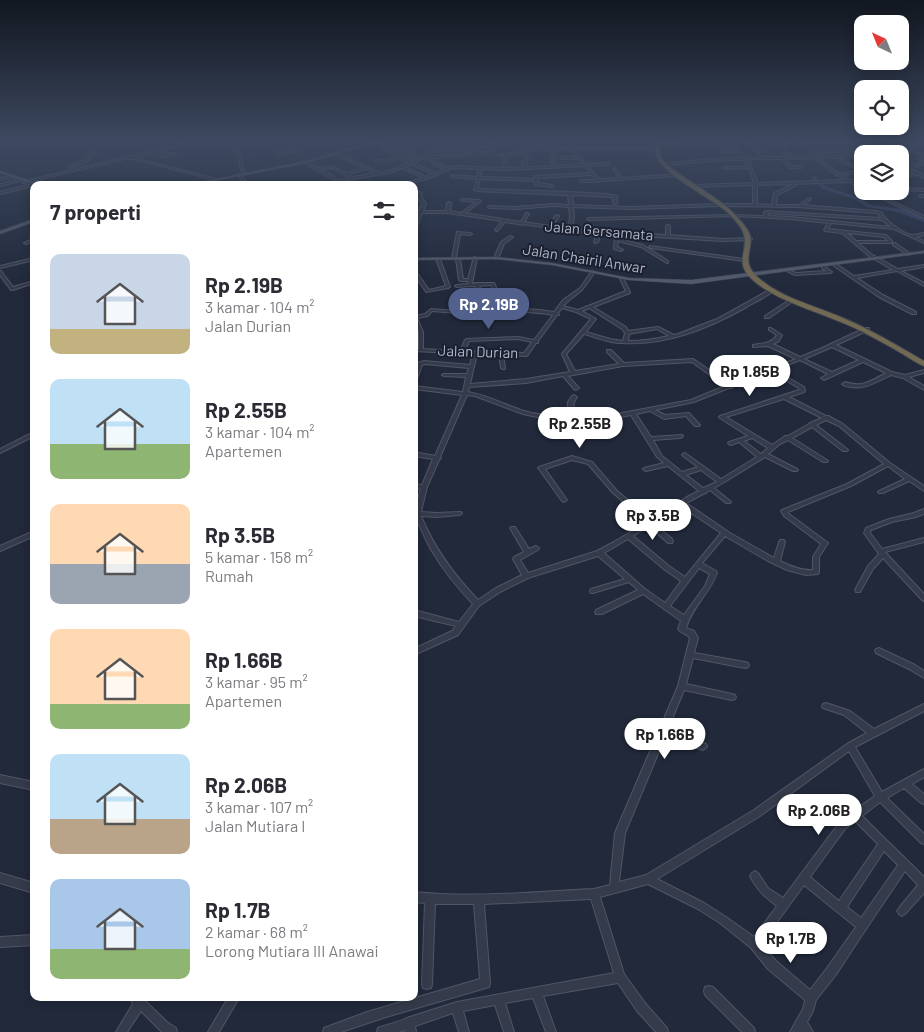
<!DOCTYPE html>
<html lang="id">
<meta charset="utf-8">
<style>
:root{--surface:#fff;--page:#f7f7f7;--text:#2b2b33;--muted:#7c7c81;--accent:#52608d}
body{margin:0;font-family:Barlow,sans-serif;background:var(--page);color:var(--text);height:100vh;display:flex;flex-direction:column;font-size:19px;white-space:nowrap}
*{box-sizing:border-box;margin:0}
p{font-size:16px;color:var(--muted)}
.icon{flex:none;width:28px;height:28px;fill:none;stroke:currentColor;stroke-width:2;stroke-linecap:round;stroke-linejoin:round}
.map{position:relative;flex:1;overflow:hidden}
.sheet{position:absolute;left:30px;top:181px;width:388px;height:820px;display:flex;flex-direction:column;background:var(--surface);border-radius:10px;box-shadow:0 2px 12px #0003}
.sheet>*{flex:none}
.needle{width:32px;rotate:317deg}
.controls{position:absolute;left:854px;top:15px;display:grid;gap:10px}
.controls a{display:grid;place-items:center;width:55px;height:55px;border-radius:10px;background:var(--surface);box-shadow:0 2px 12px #0003;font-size:25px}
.price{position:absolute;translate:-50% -42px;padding:0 11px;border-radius:18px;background:#fff;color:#222;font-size:16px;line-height:32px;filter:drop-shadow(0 1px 2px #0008)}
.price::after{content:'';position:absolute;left:50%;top:30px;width:15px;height:11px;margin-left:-8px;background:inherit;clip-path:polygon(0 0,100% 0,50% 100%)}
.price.selected{background:var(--accent);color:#fff}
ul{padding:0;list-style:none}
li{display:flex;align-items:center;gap:15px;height:125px;padding:0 20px}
li span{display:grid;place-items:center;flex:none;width:140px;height:100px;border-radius:10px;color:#555}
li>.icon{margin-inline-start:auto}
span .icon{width:60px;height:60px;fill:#fffc;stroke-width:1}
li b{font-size:21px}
h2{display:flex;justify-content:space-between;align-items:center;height:60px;padding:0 20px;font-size:21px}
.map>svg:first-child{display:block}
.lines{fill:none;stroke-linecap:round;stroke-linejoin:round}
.river{fill:#344263;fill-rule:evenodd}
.minor-casing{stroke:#505666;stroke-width:2}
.major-casing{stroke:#3e4454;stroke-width:1}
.highway-casing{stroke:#3d4353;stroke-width:2}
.minor{fill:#353b4b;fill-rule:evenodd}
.major{fill:#535a6b;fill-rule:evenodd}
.highway{fill:#716951;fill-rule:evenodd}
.labels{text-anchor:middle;stroke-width:4;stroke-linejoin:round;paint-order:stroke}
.far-street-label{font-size:15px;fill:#b0b6c7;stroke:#1a2030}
</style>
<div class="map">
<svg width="924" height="1032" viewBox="0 0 924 1032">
<rect width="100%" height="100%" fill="#21293b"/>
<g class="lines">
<path class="river" d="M 811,176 L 815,176 L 827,187 L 858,197 L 871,205 L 901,209 L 924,218 L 924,222 L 898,212 L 867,207 L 854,199 L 823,189 L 811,178 Z"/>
<defs>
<path id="minor" d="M 104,142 L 108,142 L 99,148 L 88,161 L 72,167 L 75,169 L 180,145 L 172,142 C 176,142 179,144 183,144 C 188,144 193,142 198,142 L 187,145 L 194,147 L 194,149 L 183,146 L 137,157 L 139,158 L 138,159 L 217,179 L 215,180 L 134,159 L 126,159 L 24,183 L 22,182 L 72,170 L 69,168 L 69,166 L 86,159 L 97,146 Z
M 234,142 L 237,142 L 245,175 L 242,174 Z
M 289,142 L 292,142 L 298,153 L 295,152 L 278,154 L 279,152 L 294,150 Z
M 356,142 L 362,142 L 368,145 L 367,146 Z
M 376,142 L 411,150 L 413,151 L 411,152 L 376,144 Z
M 468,142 L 471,142 L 475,145 L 484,144 L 483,142 L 486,142 L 487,144 L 501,142 L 500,145 L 489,146 L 494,153 L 479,154 ZM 486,146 L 491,151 L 480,152 L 476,147 Z
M 523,142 L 526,142 L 527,149 L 540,147 L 539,142 L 542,142 L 543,147 L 658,147 L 659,149 L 573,149 L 586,164 L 610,163 L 609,165 L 588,166 L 599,179 L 619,178 L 613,169 L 615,168 L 622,178 L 678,174 L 680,175 L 678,176 L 600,181 L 598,182 L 582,182 L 580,181 L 582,180 L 596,180 L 592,175 L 538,178 L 538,183 L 552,185 L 553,186 L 551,187 L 535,185 L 534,181 L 480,179 L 478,189 L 570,192 L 606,194 L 617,196 L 617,203 L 615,204 L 613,203 L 613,197 L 572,195 L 573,205 L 631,207 L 718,204 L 719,204 L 719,206 L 631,209 L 573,207 L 574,217 L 572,229 L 598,231 L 600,230 L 602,231 L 666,235 L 666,226 L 668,225 L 670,226 L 670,235 L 723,239 L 750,238 L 752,239 L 750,240 L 723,241 L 622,235 L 621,239 L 643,245 L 668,261 L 668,263 L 667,263 L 641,247 L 618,241 L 617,247 L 623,250 L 621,251 L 614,249 L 615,234 L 601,233 L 598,242 L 596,243 L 594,242 L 597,233 L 570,231 L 523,224 L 521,225 L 519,224 L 505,222 L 497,231 L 495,230 L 502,221 L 448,213 L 422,213 L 416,229 L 414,230 L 414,225 L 419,213 L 414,213 L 414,211 L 419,211 L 422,204 L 417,196 L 418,193 L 420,192 L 422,193 L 421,196 L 426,204 L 423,211 L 446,211 L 447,203 L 449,202 L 451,203 L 450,211 L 461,213 L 476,202 L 463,201 L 461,200 L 462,199 L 479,200 L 481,201 L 480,202 L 465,213 L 521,222 L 526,213 L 527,213 L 529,214 L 524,222 L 550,226 L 555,216 L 557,215 L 559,216 L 553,226 L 568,229 L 570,217 L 569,207 L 554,206 L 515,209 L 490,208 L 488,207 L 490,206 L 515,207 L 554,204 L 569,205 L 568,195 L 476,191 L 474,190 L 477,179 L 453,177 L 451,176 L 453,175 L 477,177 L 479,169 L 452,168 L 427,179 L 403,185 L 397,185 L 423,178 L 402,168 L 393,172 L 343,181 L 352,185 C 340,185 314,169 304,162 L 307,161 L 319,168 L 332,166 L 346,173 L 364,168 L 337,155 L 338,153 L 379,173 L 392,170 L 409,162 L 397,159 L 385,163 L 375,161 L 375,159 L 385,161 L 397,157 L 412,161 L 417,158 L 382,150 L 382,148 L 419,157 L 469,153 L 467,150 L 430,152 L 428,151 L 430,150 L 468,148 L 469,149 L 472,155 L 431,158 L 436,163 L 448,168 L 452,166 L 505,168 L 501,160 L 503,159 L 505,160 L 508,168 L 523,167 L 522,163 L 527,157 L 525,153 L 499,156 L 497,155 L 524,151 ZM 542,149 L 549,149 L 552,153 L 550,162 L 554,166 L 526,167 L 526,163 L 531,157 L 527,151 ZM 552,149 L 570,149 L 577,157 L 561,157 L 560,159 L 579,159 L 583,164 L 557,166 L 554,162 L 556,153 ZM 428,158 L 434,165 L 445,169 L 436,173 L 414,163 L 421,159 ZM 411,164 L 433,174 L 426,177 L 405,167 ZM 585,166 L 590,173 L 536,176 L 534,177 L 534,179 L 481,177 L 482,169 L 507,170 ZM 332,168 L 350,178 L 340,180 L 321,169 ZM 367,169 L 375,173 L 353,177 L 348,174 Z
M 742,142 C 753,142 759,149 765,157 L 792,157 L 783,153 L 784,148 L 785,147 L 786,148 L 786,152 L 796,157 L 813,156 L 798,142 L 802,143 L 844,142 L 804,145 L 811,151 L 873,149 L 864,142 L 867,142 L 871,145 L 883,144 L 882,146 L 873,147 L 882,154 L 879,154 L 875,151 L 813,153 L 817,156 L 862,155 L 862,157 L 819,158 L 832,169 L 840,174 L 860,170 L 839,161 L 840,159 L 862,169 L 862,172 L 842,175 L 850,180 L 862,180 L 862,182 L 853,182 L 862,188 L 862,190 L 849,182 L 794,184 L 796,185 L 795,186 L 777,195 L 776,205 L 799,205 L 809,198 L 811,199 L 810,200 L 803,205 L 876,211 L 881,212 C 886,221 901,232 911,235 C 915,235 920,234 924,233 L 924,235 L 916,237 L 924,241 L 924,243 L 894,229 L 831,223 L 828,229 L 886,235 L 892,241 L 892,243 L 858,243 L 871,254 L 898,269 L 924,265 L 924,267 L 901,271 L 924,283 L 924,286 L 897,271 L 857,278 L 883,295 L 916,312 L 916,314 L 912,314 L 879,297 L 834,266 L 834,264 L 836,264 L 854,276 L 893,270 L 869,256 L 842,233 L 825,231 L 824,230 L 828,223 L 791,219 L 734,216 L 589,220 L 587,219 L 589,218 L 732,215 L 764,216 L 764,212 L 766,211 L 881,218 L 879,214 L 876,213 L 797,207 L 721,206 L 721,204 L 753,204 L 753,185 L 694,187 L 692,186 L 694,185 L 754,183 L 749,168 L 725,169 L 723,168 L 725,167 L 748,166 L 744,160 L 726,160 L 666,165 L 664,164 L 666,163 L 726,158 L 742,158 L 739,152 L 725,152 L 723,151 L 725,150 L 737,150 L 735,147 L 659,145 L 658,144 L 659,143 L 736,145 L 745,158 L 762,157 L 755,149 ZM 815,158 L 830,171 L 846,180 L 758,183 L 751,165 L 747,159 L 782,159 L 790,168 L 801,168 L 802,166 L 792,166 L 785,159 ZM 794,184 L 774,193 L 772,205 L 757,204 L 757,185 ZM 768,213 L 882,220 L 891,227 L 791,217 L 768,216 ZM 847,233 L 884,237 L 888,241 L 856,241 Z
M 774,142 L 778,142 L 781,144 L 791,142 L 791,144 L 781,146 Z
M 889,142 L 894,142 L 904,147 L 924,144 L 924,146 L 907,148 L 924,155 L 924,157 Z
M 410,143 L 412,144 L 416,153 L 414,153 L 412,149 L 406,146 Z
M 433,145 L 457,145 L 458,146 L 457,147 L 432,147 Z
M 163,153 L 176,153 L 178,154 L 161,157 L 161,155 L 163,155 L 161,154 Z
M 924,157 L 924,159 L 921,161 L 924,162 L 924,164 L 917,167 L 900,161 L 900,159 L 917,165 L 921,163 L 918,162 L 918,160 Z
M 900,164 L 902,164 L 919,173 L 922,173 L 922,175 L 924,176 L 924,178 L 918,175 L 900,177 L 900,175 L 915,174 L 900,166 Z
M 238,174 L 240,174 L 247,183 C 245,185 242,185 239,185 L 243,183 Z
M 9,176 L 11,177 L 10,178 L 0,180 L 0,178 Z
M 19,179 L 21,180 L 20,181 L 0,186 L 0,184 Z
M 32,184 L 34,185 L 33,186 L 0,194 L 0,192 Z
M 900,188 L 924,189 L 924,191 L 900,190 Z
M 865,191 L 870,191 L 924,216 L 924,218 Z
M 921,195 L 924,195 L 924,197 L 920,197 L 919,196 Z
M 457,232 L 470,233 L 472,234 L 470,235 L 460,234 L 456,258 L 454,259 L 452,258 Z
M 510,236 L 513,237 L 504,244 L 498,258 L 495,259 L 494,258 L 501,242 Z
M 33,239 L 34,239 L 34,241 L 26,244 L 24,243 Z
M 893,243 L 895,243 L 911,254 L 908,255 L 893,245 Z
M 650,246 L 744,259 L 746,260 L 744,261 L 651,248 L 649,247 Z
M 474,257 L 477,258 L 472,284 L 476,283 L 494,283 L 505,306 L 505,307 L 501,306 L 491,285 L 479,286 L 488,305 L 486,306 L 484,305 L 478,292 L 466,293 L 464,292 L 466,291 L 477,290 L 475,286 L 457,287 L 455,286 L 457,285 L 468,284 L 468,281 L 461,281 L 459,280 L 456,259 L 458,258 L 460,259 L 463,279 L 468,279 Z
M 34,258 L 34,260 L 0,268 L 0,266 Z
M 437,258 L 440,259 L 450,287 L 448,288 L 426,292 L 414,274 L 414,270 L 415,270 L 429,290 L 446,286 L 436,259 Z
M 822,266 L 824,266 L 832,272 L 830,273 L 795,275 L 787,271 L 789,270 L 796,273 L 826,271 L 822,268 Z
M 0,271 L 1,271 L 13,287 L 34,281 L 34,283 L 13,290 L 11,290 L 0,275 Z
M 592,271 L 595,272 L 582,290 L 567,302 L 563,306 L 578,310 L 626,291 L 620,279 L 623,278 L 630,292 L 630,293 L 593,307 L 626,327 L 628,331 L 658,327 L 674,335 L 678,334 L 717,319 L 771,289 L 775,290 C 766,297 755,302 745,308 C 707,329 665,346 621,343 C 608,343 596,337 584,334 L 566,354 L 575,371 L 619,364 L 607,352 L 607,350 L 611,350 L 624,363 L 693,359 L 730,384 L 742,380 L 721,366 L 721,364 L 725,364 L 746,378 L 796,359 L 768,346 L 753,347 L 753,345 C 762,343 772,344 777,335 L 769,330 L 769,328 L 771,328 L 782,335 L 779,341 L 773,344 L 800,357 L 820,349 L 865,328 L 869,328 L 869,330 L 836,345 L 892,372 L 905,375 L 924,370 L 924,373 L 909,377 L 924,386 L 924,390 L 903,378 L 891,375 C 874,383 862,392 843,385 L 842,384 L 845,382 C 862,388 871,381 886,373 L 863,362 L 824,380 L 821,378 L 828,374 L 800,360 L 775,370 L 804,387 L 805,391 L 804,392 L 789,397 L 826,416 L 829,416 L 830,417 L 843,424 L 890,463 L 924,486 L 924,491 L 909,481 L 883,493 L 879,493 L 878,492 L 879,491 L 905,479 L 888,466 L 851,486 L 788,512 L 789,514 L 828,543 L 819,557 L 819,572 L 818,574 L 806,575 L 787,570 L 768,561 L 725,536 L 702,563 L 716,571 L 717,573 C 710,593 692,607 686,628 L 694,631 L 698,638 L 694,653 L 745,662 L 748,663 L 749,665 L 748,667 L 745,668 L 693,658 L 686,684 L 732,694 L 735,695 L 736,697 L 735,699 L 732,700 L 684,690 L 667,731 L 706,744 L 707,746 L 706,748 L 703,750 L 665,737 L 625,833 L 619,882 L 646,875 L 754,810 L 847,744 L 867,733 L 844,715 L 823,708 L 822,706 L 823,704 L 826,703 L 850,711 L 874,729 L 924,704 L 924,711 L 855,747 L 882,792 L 924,769 L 924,777 L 912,784 L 924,794 L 924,804 L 921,803 L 904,788 L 887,798 L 924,834 L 924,844 L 921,843 L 880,802 L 862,816 L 924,877 L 924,893 L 905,914 L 902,916 L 899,914 L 897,911 L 899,908 L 918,885 L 905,871 L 866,929 L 835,976 L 816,1000 L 813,1011 L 807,1022 L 813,1032 L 790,1032 L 803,1009 L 805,1000 L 768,969 L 751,948 L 720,923 L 698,909 L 648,884 L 600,897 L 624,974 L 645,1003 L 667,1028 L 668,1032 L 656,1032 L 637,1011 L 618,983 L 543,996 L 556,1032 L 546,1032 L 533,998 L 505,1003 L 514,1032 L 504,1032 L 495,1005 L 463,1011 L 469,1032 L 459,1032 L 453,1013 L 415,1026 L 416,1032 L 406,1032 L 405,1030 L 398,1032 L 377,1032 L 378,1028 C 388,1024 400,1022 409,1017 L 410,1017 L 457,1002 L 614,973 L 591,899 L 484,904 L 490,983 L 489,987 L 465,994 L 386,1017 L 341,1032 L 323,1032 L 324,1028 L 367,1012 L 480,979 L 474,904 L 435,904 L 432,984 L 431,988 L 427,989 L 423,988 L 422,984 L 425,903 L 414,902 L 414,892 C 473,898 534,892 594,889 L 610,885 L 615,833 L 678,686 L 690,638 C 687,633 681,634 678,629 L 681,621 L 643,594 L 602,614 L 596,614 L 595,612 L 596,610 L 638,590 L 629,582 L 593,593 L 591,593 L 590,591 L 591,589 L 625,579 L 598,556 L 528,578 L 500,592 L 479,606 L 458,635 L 414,655 L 414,649 L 452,631 L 456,626 L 414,616 L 414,610 L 459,622 L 473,604 C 458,588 443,570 432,551 C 425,540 421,526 414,516 L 414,512 L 421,489 L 414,488 L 414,484 L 422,485 L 433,459 L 414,456 L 414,452 L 435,456 L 462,395 L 414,389 L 414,386 L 463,392 L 466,377 L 444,376 L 442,375 L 444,374 L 467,374 L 469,368 L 425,364 L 422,365 L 417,379 L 414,381 L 414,373 L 418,363 L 424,361 L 470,365 L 473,354 L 414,351 L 414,349 L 419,349 L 419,332 L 414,321 L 414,316 L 425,314 L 431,309 L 505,315 C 520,306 538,310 554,312 L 563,300 L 580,288 ZM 562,308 L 576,312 L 591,319 L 562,354 L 570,372 L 526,379 L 470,384 L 477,354 L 499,355 L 501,368 L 503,369 L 505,369 L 505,368 L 503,355 L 527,356 L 536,343 L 538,343 L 538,341 L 557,315 L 559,315 L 558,313 ZM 589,308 L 622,329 L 625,333 L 623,341 L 610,339 L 586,332 L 596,319 L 582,311 ZM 432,311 L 506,317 C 522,310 535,312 553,315 L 534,340 L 518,337 L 467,339 L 465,340 L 460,351 L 423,349 L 423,332 L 417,318 L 428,316 ZM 657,329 L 669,336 C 656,339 642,341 628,341 L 629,334 ZM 518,339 L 532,342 L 524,353 L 465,351 L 469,341 ZM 832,347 L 859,360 L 832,372 L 804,359 ZM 692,362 L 725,386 L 691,400 L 601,417 L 572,417 L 574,402 L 577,397 L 574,395 L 572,396 L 568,402 L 567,417 C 552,416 538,415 524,411 C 505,405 487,395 468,392 L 469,387 L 526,383 L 563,376 L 574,389 L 576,390 L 579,388 L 568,376 L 623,366 ZM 771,372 L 799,388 L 799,390 L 720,416 L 719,417 L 720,418 L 748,436 L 729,442 L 728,443 L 729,444 L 731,445 L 739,442 L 757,457 L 721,479 L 685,453 L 683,454 L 682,455 L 683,456 L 698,467 L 682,472 L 662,456 L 653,440 L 680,438 L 682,437 L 683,436 L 682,435 L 651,437 L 636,414 L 650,411 L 664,419 L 686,416 L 695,426 L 699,426 L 700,425 L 699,424 L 689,413 L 665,415 L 655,410 L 694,402 L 729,388 L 732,388 L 732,387 ZM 467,395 L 475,396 L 523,414 L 551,420 L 566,420 L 569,422 L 572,420 L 601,421 L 631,415 L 657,457 L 664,463 L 644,468 L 643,469 L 644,470 L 646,471 L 668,466 L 699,491 L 687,497 L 651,519 L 617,491 L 592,462 L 572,456 L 539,467 L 538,468 L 539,469 L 562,501 L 564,502 L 567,500 L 545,469 L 572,460 L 588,464 L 613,493 L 647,522 L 614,542 L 597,551 L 528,573 L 520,560 L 538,550 L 539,548 L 536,546 L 529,549 L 515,527 L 511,527 L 510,528 L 524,552 L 514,557 L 513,559 L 522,575 L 496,588 L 478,600 C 454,575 434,548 421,516 L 437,517 L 459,515 L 461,514 L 462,513 L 461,512 L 437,513 L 421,512 L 427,487 L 439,460 L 441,458 L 440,457 ZM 784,399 L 822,418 L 810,423 L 809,424 L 788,436 L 785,436 L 784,437 L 772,445 L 726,417 ZM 826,420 L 839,426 L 884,464 L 847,484 L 782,510 L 781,511 L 784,516 L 821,544 L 813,557 L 813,570 C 801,571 790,566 780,561 L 785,542 L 784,540 L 780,540 L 779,542 L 774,558 L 730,533 L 686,503 L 703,494 L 706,493 L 707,492 L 710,490 L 726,503 L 730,503 L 731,502 L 730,501 L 714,488 L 723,483 L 765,457 L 793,471 L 797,471 L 798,470 L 797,469 L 768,454 L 780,444 L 788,440 L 823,462 L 827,462 L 828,461 L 827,460 L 792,438 L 812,427 L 843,451 L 847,451 L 848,450 L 847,449 L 816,425 ZM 752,438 L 768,448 L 761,454 L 744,441 ZM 701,470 L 717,482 L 703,488 L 686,475 ZM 681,506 L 721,533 L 685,577 L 669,566 L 633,536 L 649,526 L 668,543 L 672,543 L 673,541 L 672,539 L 654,524 L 655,522 ZM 628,539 L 665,570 L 681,581 L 665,603 L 645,589 L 604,553 ZM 699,568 L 710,574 L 705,586 L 684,615 L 670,606 ZM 849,751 L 875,796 L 852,812 L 839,823 L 783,898 L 768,888 L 758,873 L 755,871 L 752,873 L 750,876 C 758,891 764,896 777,906 L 754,937 L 726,917 L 704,903 L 657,879 L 760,816 ZM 855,821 L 878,844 L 839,901 L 810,877 L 845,829 ZM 884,851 L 898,865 L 861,918 L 847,907 ZM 804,885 L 856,927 L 827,968 L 810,990 L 776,961 L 761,944 Z
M 791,299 L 795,300 L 769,318 L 765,318 L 765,316 Z
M 34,432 L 34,436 L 0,453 L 0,449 Z
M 924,509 L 924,514 L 916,517 L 892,522 L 871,530 L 870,533 L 882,549 L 924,538 L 924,542 L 885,552 L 924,594 L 924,601 L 922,600 L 883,558 L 873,569 L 860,592 L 856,592 L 855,590 L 868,566 L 879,554 L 864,533 L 866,528 L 889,519 L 914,513 Z
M 34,531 L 34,536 L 0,551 L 0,546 Z
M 879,648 L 915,665 L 924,671 L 924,678 L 909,669 L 876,653 L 875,651 L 876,649 Z
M 0,775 L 34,782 L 34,790 L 0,783 Z
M 0,873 L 34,883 L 34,893 L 0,883 Z
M 34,935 L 34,945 L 0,947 L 0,937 Z
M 709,986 L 713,987 L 754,1028 L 755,1032 L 742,1032 L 705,995 L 704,991 L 705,987 Z
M 130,998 L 142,998 L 167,1022 L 176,1028 L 177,1032 L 162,1032 L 141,1011 L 127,1032 L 116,1032 L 133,1004 Z
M 228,998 L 239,998 L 219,1032 L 208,1032 Z"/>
<path id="major" d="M 372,142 L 378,142 L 306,163 L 194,185 L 186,185 L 306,161 Z
M 0,171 L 41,184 L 42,185 L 36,185 L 0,173 Z
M 34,219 L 34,222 L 0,234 L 0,231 Z
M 924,251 L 924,253 L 691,284 L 629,280 L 552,265 L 496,259 L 414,260 L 414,258 L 496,257 L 552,263 L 629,278 L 691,280 Z"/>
<path id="highway" d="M 655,142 L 659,142 L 660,156 L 664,162 C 690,185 727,199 747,229 C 759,247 735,260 761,280 C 784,299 816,306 843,318 C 872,330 898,346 924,361 L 924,366 C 916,363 908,357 901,353 C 888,345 874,338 861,331 C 829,314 770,301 748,275 C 736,260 748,250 744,235 C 742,226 732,217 726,211 C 709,197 664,175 657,157 C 655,153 655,147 655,142 Z"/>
</defs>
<use href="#minor" class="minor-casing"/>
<use href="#major" class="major-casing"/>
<use href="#highway" class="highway-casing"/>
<use href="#minor" class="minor"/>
<use href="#major" class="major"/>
<use href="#highway" class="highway"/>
</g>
<linearGradient id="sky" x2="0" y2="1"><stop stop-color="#121720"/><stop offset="0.49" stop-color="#3d4960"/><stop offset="1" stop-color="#3d4960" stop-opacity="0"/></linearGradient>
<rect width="924" height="287" fill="url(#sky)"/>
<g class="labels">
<g class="far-street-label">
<text transform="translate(599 231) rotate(5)" y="5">Jalan Gersamata</text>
<text transform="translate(584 259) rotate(9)" y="5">Jalan Chairil Anwar</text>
<text transform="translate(478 352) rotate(2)" y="5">Jalan Durian</text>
</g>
</g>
</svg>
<div class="controls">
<a><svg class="needle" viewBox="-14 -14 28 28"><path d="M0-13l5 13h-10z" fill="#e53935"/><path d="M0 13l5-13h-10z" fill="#7c7c81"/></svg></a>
<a><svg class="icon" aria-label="locate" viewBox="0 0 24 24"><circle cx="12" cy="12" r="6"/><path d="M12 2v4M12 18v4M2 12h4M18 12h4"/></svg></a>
<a><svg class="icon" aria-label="layers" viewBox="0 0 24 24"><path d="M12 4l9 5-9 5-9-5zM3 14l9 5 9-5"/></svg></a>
</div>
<b class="price selected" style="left:489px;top:330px">Rp 2.19B</b>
<b class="price" style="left:750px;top:397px">Rp 1.85B</b>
<b class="price" style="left:580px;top:449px">Rp 2.55B</b>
<b class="price" style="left:653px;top:541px">Rp 3.5B</b>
<b class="price" style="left:665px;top:760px">Rp 1.66B</b>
<b class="price" style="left:819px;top:836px">Rp 2.06B</b>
<b class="price" style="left:791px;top:964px">Rp 1.7B</b>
<section class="sheet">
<h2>7 properti<svg class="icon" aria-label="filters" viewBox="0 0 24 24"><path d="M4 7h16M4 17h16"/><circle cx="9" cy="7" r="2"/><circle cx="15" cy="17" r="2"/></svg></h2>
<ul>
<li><span style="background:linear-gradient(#c9d6e8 75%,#c2b280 0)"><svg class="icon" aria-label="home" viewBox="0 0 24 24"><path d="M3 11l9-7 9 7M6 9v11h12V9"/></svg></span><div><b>Rp 2.19B</b><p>3 kamar · 104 m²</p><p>Jalan Durian</p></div></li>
<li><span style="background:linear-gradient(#bfe0f5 65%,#8fb573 0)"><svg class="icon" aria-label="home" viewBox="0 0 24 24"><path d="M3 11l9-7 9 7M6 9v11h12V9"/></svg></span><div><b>Rp 2.55B</b><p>3 kamar · 104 m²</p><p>Apartemen</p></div></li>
<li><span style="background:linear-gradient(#ffd9b3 60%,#9aa5b1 0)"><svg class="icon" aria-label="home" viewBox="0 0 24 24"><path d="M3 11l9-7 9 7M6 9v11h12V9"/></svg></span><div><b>Rp 3.5B</b><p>5 kamar · 158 m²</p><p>Rumah</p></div></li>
<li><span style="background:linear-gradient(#ffd9b3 75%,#8fb573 0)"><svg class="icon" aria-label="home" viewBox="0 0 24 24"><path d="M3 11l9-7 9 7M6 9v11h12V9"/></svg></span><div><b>Rp 1.66B</b><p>3 kamar · 95 m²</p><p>Apartemen</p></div></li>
<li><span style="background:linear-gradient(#bfe0f5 65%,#b9a48a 0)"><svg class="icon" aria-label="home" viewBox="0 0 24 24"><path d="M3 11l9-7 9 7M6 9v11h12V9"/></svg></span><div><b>Rp 2.06B</b><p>3 kamar · 107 m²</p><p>Jalan Mutiara I</p></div></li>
<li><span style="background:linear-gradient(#a9c7e8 70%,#8fb573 0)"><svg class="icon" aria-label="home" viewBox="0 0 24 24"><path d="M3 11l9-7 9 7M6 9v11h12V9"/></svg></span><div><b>Rp 1.7B</b><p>2 kamar · 68 m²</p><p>Lorong Mutiara III Anawai</p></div></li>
</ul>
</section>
</div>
